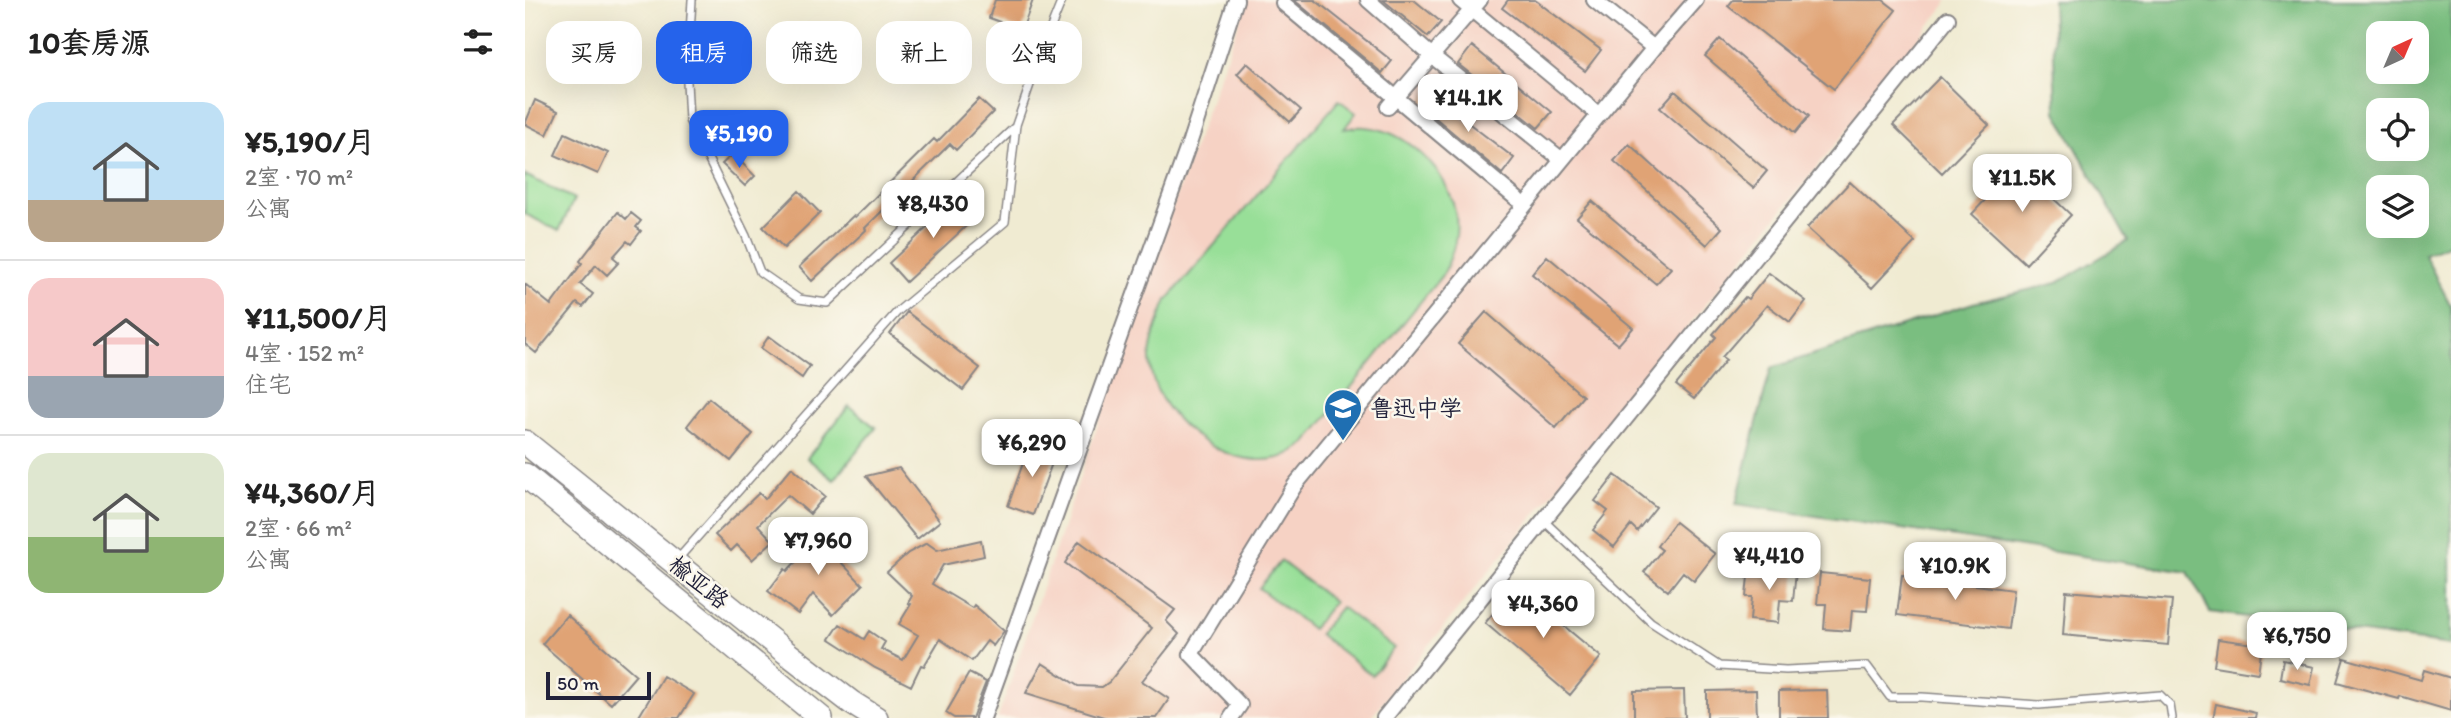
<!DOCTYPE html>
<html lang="zh">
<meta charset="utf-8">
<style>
:root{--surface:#fff;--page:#f6f6f6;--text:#222;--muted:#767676;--line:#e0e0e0;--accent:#2563eb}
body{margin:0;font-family:Itim,"LXGW WenKai TC",sans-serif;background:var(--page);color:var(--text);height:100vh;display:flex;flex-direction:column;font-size:26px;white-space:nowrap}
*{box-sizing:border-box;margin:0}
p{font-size:23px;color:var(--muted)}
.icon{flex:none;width:38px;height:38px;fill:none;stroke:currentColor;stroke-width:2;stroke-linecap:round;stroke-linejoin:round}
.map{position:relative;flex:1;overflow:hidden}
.side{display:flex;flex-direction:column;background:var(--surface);width:525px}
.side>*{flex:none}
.guide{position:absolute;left:21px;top:21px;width:665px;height:63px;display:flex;gap:14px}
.needle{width:46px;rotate:44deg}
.fabs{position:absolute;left:1841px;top:21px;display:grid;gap:14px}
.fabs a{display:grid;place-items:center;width:63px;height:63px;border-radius:14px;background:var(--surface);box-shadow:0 7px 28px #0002;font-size:35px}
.scale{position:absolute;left:21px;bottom:18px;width:105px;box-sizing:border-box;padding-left:7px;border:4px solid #22223b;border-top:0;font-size:19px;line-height:24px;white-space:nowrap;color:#22223b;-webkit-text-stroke:5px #fbf7ec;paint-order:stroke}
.price{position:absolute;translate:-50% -60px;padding:0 16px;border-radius:14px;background:#fff;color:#222;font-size:23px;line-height:46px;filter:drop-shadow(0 2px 4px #0008)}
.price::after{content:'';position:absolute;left:50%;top:42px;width:21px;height:16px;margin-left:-10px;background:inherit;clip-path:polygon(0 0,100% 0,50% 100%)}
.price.current{background:var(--accent);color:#fff}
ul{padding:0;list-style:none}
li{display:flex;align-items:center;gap:21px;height:175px;padding:0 28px}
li+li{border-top:2px solid var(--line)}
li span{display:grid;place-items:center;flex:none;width:196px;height:140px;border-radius:21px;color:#555}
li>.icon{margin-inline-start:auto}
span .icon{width:84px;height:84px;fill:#fffc;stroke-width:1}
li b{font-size:30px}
h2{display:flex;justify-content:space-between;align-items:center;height:84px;padding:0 28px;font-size:30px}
.pill{padding:0 24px;border-radius:21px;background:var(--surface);box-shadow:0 7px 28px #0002;font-size:24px;line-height:63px}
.pill.current{background:var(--accent);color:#fff}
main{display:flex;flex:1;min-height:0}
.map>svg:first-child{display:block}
.built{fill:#f6d2c4}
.green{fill:#98df98;stroke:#5d806a;stroke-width:2}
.forest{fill:#7abe80;stroke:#4e705e;stroke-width:2;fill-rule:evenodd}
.building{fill:#e0a375}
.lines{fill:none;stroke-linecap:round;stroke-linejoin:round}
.service-casing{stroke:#898686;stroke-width:10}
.minor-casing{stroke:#898686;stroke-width:18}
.trunk-casing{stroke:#898686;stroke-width:26}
.service{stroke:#fff;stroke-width:7}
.minor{stroke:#fff;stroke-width:14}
.trunk{stroke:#fff;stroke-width:23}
.labels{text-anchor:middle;stroke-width:5;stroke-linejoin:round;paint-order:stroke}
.poi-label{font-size:23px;fill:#22223b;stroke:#fbf7ec;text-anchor:start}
.street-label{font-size:23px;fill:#22223b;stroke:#fbf7ec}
</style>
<main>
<section class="side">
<h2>10套房源<svg class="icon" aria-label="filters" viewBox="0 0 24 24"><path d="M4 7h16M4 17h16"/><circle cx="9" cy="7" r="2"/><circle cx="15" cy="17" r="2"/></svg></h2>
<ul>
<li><span style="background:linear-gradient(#bfe0f5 70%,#b9a48a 0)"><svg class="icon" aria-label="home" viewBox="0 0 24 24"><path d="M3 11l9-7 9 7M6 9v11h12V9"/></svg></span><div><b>¥5,190/月</b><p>2室 · 70 m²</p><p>公寓</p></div></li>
<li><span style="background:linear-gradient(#f6c9c9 70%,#9aa5b1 0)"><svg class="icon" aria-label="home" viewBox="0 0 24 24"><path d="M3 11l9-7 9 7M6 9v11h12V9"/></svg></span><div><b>¥11,500/月</b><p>4室 · 152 m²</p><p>住宅</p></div></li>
<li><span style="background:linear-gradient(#dfe7d0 60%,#8fb573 0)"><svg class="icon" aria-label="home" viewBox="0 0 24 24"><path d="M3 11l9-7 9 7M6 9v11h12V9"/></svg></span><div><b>¥4,360/月</b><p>2室 · 66 m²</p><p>公寓</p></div></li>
</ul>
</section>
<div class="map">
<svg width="1926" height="718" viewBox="0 0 1926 718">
<rect width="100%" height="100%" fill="#fbf7ec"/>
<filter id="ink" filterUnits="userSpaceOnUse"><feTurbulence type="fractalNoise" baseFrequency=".0143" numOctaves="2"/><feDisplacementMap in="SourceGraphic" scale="14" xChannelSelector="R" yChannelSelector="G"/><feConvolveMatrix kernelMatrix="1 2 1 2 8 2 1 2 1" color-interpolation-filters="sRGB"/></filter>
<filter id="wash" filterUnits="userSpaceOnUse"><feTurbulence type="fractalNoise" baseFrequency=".00686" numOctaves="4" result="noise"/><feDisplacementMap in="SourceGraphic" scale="28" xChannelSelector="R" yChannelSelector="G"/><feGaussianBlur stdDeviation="1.57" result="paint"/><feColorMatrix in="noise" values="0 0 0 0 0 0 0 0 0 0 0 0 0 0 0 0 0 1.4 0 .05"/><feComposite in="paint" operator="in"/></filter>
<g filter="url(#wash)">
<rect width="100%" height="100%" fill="#f0ebd2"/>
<path class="built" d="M 722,0 L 1424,0 L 1314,140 L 845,718 L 473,718 L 640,227 Z"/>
<path class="green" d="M 814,100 L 831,113 L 819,129 C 826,128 834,126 840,127 C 882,130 922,171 930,211 C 935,233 928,253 919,273 L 781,443 C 773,448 763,456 753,458 C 699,472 623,413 625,357 C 626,338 635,318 642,300 Z
M 0,175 L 49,199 L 34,231 L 0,214 Z
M 324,406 L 351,428 L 309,480 L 282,458 Z
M 756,561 L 809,602 L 787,629 L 734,588 Z
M 816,607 L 869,648 L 847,675 L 794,634 Z"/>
<path class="forest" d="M 1527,0 L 1926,0 L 1926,244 L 1899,254 L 1926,306 L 1926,645 L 1685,612 L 1663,572 L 1211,504 L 1246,368 L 1448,303 L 1532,283 L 1603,241 L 1531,112 ZM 1853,33 L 1892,33 L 1892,72 L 1853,72 ZM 1853,110 L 1892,110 L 1892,149 L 1853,149 ZM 1853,187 L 1892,187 L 1892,226 L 1853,226 Z"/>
<g id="blocks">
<path class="building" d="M 470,0 L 508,0 L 497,30 L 464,18 Z
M 769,0 L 790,0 L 867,61 L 857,73 Z
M 858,0 L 889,0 L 916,22 L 903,37 Z
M 983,0 L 1010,0 L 1076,50 L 1060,71 L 977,8 Z
M 1208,0 L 1358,0 L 1371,10 L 1309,89 L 1203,6 Z
M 1195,39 L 1284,116 L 1270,133 L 1180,56 Z
M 947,46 L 1027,112 L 1013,128 L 933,64 Z
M 722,63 L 776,110 L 765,122 L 712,74 Z
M 1415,77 L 1464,125 L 1417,173 L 1368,125 Z
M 1150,91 L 1242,171 L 1228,188 L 1135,108 Z
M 903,92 L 989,158 L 977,174 L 894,104 Z
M 454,99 L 468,112 L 431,150 L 425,144 L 340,228 L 341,230 L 287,281 L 274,267 L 328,216 L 330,217 L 409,139 L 412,142 Z
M 10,100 L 33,111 L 22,135 L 0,124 Z
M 40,133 L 83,153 L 73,174 L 30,155 Z
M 1104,144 L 1197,228 L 1182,245 L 1089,161 Z
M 208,154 L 230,176 L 220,186 L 197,164 Z
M 1493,165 L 1546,215 L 1501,264 L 1447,214 Z
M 1325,182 L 1390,242 L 1347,288 L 1282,228 Z
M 274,191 L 295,213 L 259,248 L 238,227 Z
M 435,197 L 452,216 L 381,282 L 364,263 Z
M 1067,201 L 1146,268 L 1131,284 L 1052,218 Z
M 93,212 L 101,219 L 106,213 L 116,221 L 111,227 L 116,231 L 106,244 L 102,241 L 88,257 L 94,262 L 82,275 L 71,265 L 55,284 L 68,294 L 58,307 L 52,303 L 11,353 L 0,344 L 0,284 L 26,305 L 57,263 L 55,261 Z
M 1022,256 L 1108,328 L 1093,345 L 1007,274 Z
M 1244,273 L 1281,301 L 1265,322 L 1242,305 L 1197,357 L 1201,360 L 1169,399 L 1151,385 L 1191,337 L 1188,334 L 1220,297 L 1223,299 Z
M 382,312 L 455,368 L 438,390 L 365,334 Z
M 961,312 L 1058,396 L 1031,428 L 933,344 Z
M 244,336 L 285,366 L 277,378 L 236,348 Z
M 184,398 L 228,434 L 206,461 L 162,426 Z
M 505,443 L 531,452 L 508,515 L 483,506 Z
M 267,467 L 300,496 L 285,514 L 263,495 L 233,525 L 248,541 L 227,560 L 212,545 L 206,551 L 190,535 L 234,493 L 240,499 Z
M 374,468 L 415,521 L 392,539 L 341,476 Z
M 1090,475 L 1131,507 L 1112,531 L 1106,525 L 1089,547 L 1068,530 L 1083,511 L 1070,501 Z
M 1150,522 L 1190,554 L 1169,581 L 1158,572 L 1143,591 L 1119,572 L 1137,550 L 1132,546 Z
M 303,528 L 322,546 L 311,557 L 338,585 L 308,615 L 288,594 L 273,614 L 243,591 L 260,569 L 262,571 Z
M 456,540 L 459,556 L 418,565 L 407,584 L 447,608 L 449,605 L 479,631 L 468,646 L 462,641 L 447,661 L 415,639 L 399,666 L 396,665 L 386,686 L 350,668 L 305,639 L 315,624 L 339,639 L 344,631 L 360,642 L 356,649 L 378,660 L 393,635 L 374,624 L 386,604 L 383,603 L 387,596 L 362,572 L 383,553 L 402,543 L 412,550 Z
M 554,541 L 650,610 L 641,621 L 654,634 L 617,681 L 644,699 L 631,718 L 582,718 L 501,693 L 517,663 L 553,686 L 577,687 L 584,682 L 627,628 L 540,563 Z
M 1224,566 L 1271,571 L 1268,601 L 1255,600 L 1253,623 L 1225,620 L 1227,597 L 1221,597 Z
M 1295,573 L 1345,578 L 1342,611 L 1327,610 L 1325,631 L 1299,629 L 1301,604 L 1292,604 Z
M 1377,575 L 1488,590 L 1483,629 L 1372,615 Z
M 991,586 L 1076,657 L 1045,695 L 960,623 Z
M 1541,591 L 1647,600 L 1643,645 L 1538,635 Z
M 42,615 L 111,675 L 86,704 L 17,644 Z
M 1693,639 L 1737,645 L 1733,673 L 1689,666 Z
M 1819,658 L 1896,680 L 1899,670 L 1926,678 L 1926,711 L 1875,696 L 1874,699 L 1812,682 Z
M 1758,660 L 1789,667 L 1785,685 L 1755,678 Z
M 444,673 L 461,682 L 447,718 L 429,718 L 421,713 Z
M 138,676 L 169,694 L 154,718 L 113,718 Z
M 1159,690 L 1160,718 L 1109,718 L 1109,691 Z
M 1231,690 L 1232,718 L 1182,718 L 1182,691 Z
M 1302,690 L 1303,718 L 1254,718 L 1254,691 Z
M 1691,704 L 1731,713 L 1730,718 L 1688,718 Z"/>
</g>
</g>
<g filter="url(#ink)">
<use href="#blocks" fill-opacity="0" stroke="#898686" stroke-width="2"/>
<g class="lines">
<defs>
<path id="service" d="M 167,0 L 162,82 L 164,120 L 221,236 L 235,272 L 274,299 L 302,303 L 491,126
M 1018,520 L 1126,622 L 1194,666 L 1261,670 L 1342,666 L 1365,697 L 1397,697 L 1514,705 L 1635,695 L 1645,705 L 1647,718
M 152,560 L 372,312 L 480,222 L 491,125 L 518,47 L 537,0"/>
<path id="minor" d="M 843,0 L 907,56 L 1037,160
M 935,0 L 1074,115
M 1069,0 L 1129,48
M 758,3 L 992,199
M 863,107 L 955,0
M 458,718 L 665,141 L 711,0
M 706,718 L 715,705 L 666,654 L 770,485 L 1129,48 L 1171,0
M 859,718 L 1423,19"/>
<path id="trunk" d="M 0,442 L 258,650 L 327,703 L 351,718
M 0,475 L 296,718"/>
</defs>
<use href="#service" class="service-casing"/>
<use href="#minor" class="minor-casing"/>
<use href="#trunk" class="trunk-casing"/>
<use href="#service" class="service"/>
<use href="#minor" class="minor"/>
<use href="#trunk" class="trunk"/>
</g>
</g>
<defs>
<symbol id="school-pin" viewBox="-11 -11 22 30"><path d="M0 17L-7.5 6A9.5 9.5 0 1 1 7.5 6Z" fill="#1f6fb2" stroke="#fbf7ec"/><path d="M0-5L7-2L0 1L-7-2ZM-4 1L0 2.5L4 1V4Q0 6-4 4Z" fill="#fff"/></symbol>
</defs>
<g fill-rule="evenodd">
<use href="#school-pin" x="796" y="386" width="44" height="60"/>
</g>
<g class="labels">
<g class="poi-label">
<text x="845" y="416">鲁迅中学</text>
</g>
<g class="street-label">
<text transform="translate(174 582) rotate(39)" y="8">榆亚路</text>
</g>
</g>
</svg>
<div class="fabs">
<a><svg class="needle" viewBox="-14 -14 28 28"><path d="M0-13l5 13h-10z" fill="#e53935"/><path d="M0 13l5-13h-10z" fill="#767676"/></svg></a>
<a><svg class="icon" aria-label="locate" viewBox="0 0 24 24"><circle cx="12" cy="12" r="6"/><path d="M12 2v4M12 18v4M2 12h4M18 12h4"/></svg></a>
<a><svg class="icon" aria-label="layers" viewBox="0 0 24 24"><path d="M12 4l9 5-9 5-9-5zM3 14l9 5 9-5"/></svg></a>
</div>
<div class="scale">50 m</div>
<b class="price" style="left:943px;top:134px">¥14.1K</b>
<b class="price current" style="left:214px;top:170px">¥5,190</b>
<b class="price" style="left:1497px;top:214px">¥11.5K</b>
<b class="price" style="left:408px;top:240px">¥8,430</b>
<b class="price" style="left:507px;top:479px">¥6,290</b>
<b class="price" style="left:293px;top:577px">¥7,960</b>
<b class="price" style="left:1244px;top:592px">¥4,410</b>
<b class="price" style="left:1430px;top:602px">¥10.9K</b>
<b class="price" style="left:1018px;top:640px">¥4,360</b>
<b class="price" style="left:1772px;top:672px">¥6,750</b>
<div class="guide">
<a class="pill">买房</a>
<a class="pill current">租房</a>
<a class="pill">筛选</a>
<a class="pill">新上</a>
<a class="pill">公寓</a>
</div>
</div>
</main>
